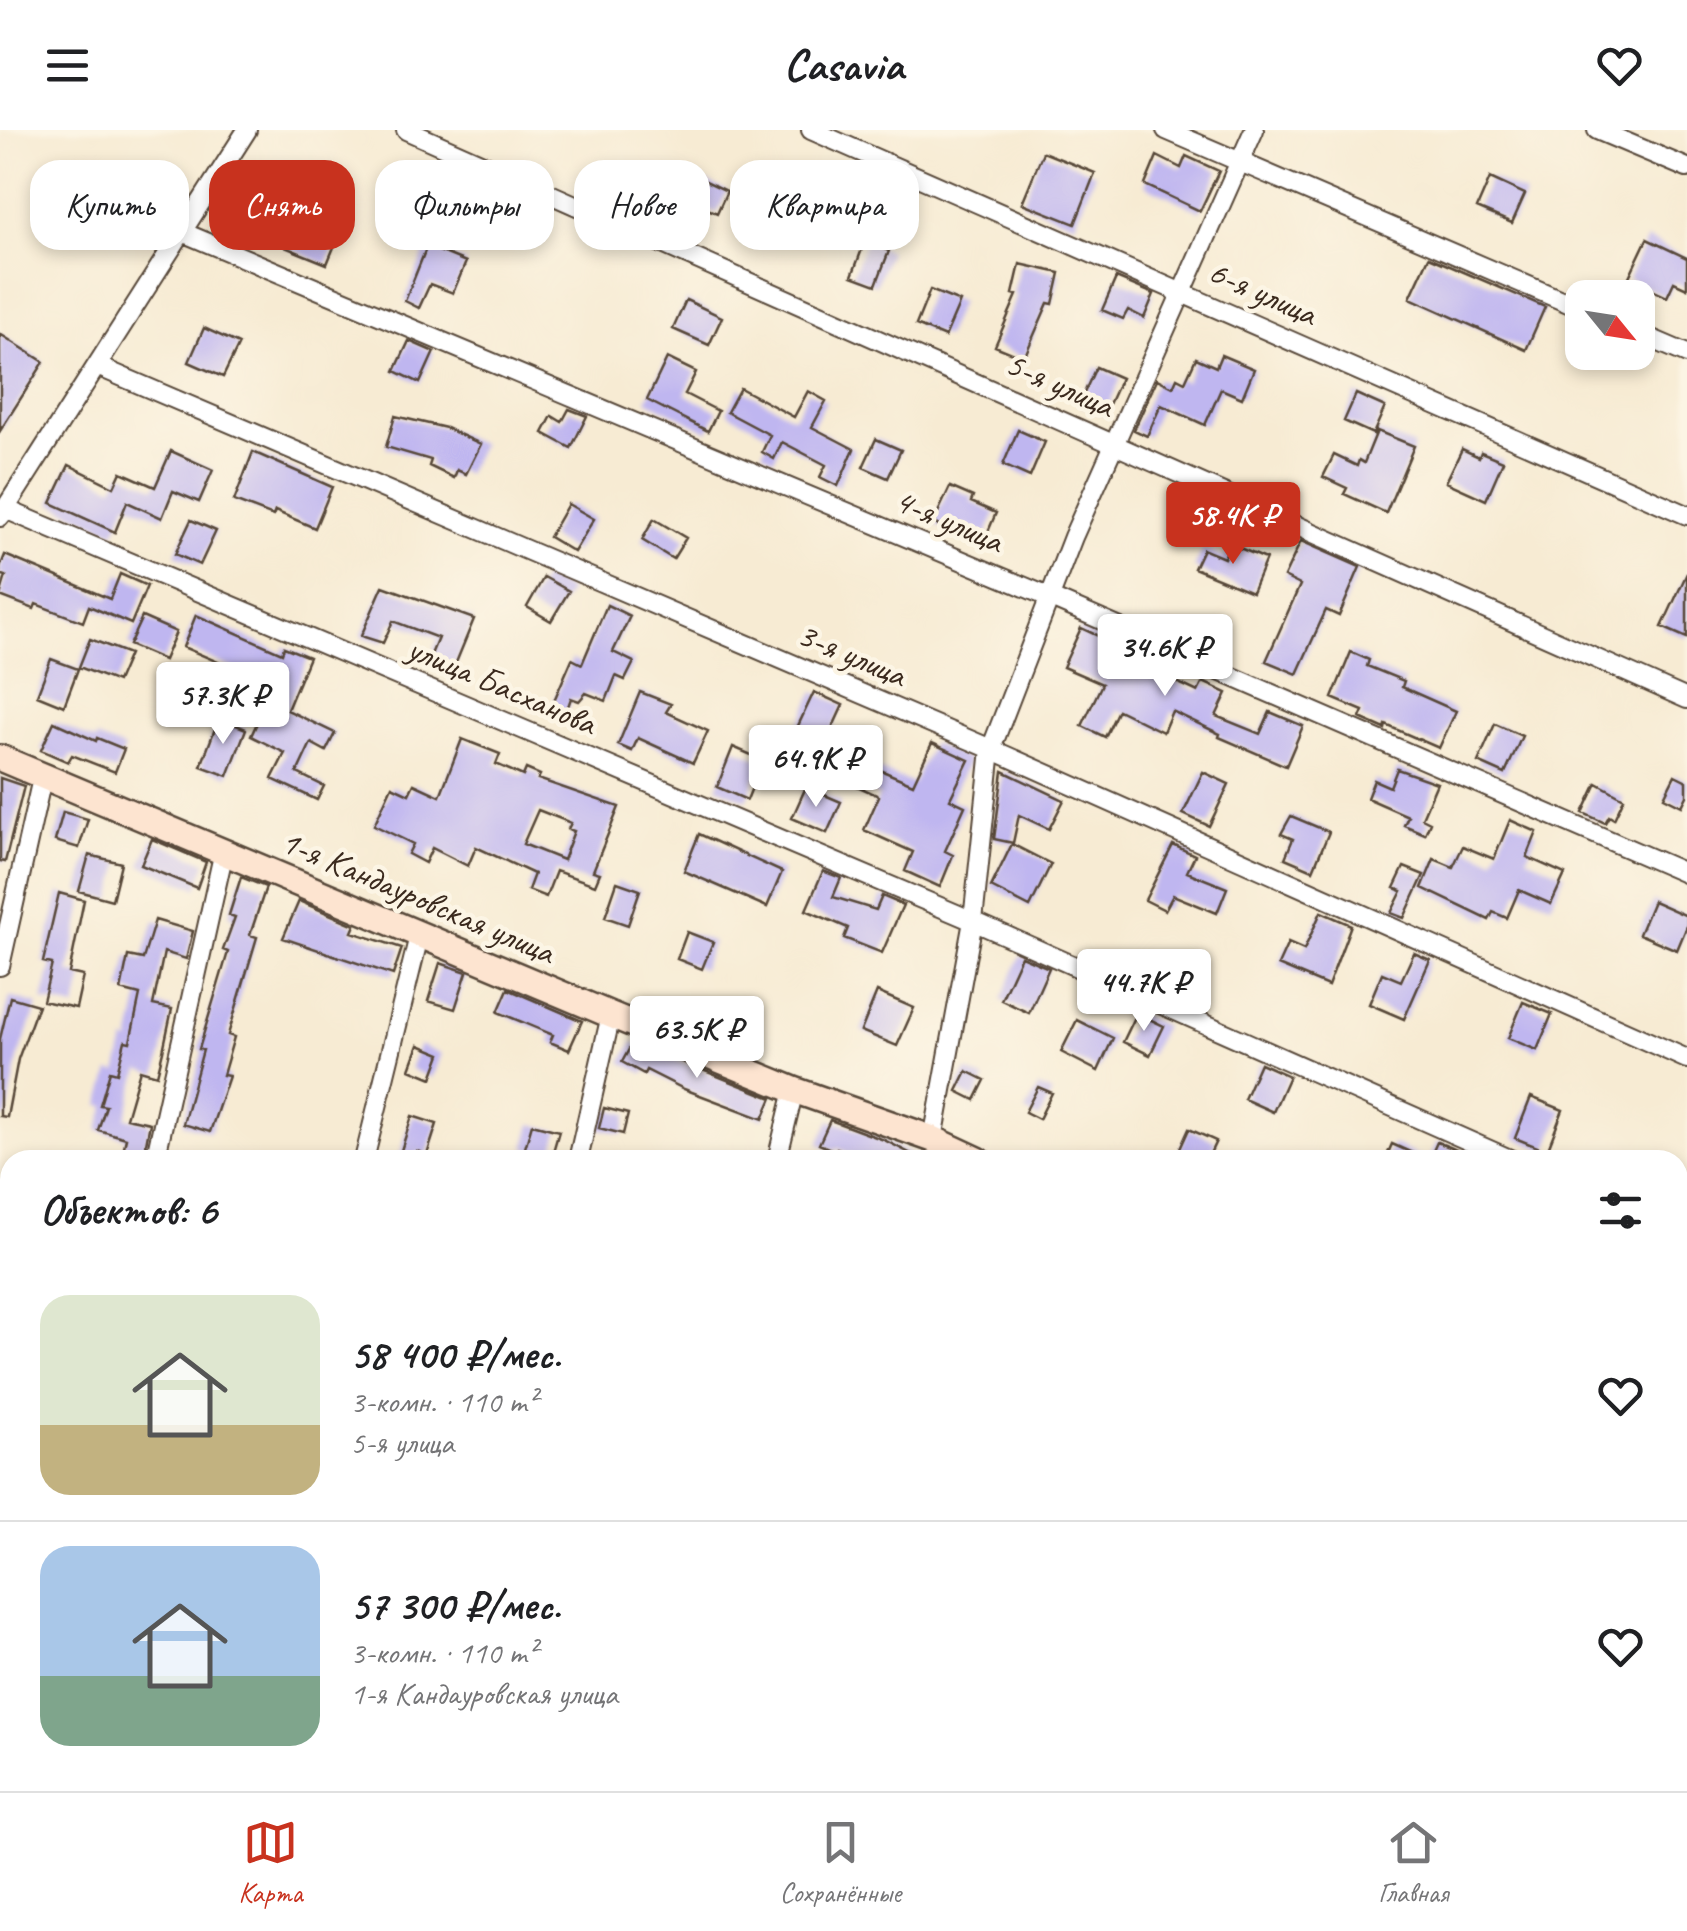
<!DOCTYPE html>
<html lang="ru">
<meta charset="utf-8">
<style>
:root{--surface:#fff;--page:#f6f6f6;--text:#202124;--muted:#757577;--line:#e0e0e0;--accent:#c8321e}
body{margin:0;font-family:Caveat,sans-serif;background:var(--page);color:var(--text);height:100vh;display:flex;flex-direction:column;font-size:38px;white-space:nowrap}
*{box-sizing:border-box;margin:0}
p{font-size:32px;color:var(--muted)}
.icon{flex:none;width:55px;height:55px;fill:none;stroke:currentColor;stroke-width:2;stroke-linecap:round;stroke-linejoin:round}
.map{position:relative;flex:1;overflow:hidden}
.drawer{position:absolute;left:0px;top:1020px;width:1688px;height:642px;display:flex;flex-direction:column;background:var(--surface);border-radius:30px 30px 0 0;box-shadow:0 5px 15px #0003}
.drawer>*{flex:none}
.top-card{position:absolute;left:30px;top:30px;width:1000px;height:90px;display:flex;gap:20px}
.needle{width:65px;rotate:120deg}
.tools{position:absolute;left:1565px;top:150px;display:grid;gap:20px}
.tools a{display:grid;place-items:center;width:90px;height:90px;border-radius:20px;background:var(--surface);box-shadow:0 5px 15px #0003;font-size:50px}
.price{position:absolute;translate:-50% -85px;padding:0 22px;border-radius:10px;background:#fff;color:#222;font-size:32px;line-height:65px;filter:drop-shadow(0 2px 5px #0008)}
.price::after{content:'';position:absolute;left:50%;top:60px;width:30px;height:22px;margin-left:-15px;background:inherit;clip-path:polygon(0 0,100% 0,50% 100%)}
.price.on{background:var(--accent);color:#fff}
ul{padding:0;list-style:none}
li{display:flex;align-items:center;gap:30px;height:250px;padding:0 40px}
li+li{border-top:2px solid var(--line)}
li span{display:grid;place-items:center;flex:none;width:280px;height:200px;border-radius:30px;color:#555}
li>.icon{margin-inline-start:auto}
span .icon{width:120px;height:120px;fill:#fffc;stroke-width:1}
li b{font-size:42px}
h2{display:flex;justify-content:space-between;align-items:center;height:120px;padding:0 40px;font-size:42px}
.pill{padding:0 35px;border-radius:30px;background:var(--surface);box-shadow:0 5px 15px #0003;font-size:35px;line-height:90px}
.pill.on{background:var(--accent);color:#fff}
header{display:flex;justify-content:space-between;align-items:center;height:130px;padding:0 40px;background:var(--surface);font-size:45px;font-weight:600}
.tabs{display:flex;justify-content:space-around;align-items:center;height:140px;border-top:2px solid var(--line);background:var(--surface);font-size:28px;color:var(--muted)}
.tabs a{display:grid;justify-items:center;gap:5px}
.tabs .on{color:var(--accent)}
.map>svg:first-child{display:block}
.building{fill:#bfb6f0;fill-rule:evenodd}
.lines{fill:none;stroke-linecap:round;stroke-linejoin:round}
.street-casing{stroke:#574739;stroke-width:22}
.secondary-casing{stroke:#574739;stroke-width:30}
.street{stroke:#fff;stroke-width:18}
.secondary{stroke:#fde4d0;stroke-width:25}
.labels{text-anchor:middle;stroke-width:9;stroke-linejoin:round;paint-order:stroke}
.street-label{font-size:35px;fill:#3b2a1e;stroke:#fcf5e5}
</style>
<header><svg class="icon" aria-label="menu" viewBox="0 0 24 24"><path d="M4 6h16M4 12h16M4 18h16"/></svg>Casavia<svg class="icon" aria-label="heart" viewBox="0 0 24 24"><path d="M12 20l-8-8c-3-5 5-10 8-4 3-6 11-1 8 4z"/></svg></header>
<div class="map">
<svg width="1687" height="1661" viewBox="0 0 1687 1661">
<rect width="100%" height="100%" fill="#fcf5e5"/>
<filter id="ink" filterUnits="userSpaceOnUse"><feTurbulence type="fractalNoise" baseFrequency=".01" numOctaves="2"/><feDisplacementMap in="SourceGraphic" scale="20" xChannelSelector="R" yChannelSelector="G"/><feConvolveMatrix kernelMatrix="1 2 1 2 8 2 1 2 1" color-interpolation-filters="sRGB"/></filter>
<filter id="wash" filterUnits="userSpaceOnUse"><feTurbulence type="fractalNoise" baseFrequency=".0048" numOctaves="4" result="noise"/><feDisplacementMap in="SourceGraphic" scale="40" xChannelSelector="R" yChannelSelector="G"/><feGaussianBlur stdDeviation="2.25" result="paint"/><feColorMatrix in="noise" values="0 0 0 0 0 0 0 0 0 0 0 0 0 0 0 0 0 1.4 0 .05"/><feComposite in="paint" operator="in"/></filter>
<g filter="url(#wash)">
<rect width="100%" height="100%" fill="#f7ebd3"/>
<g id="blocks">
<path class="building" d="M 1043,22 L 1095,43 L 1075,94 L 1022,73 Z
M 1157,26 L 1181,38 L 1186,26 L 1219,41 L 1200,81 L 1145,55 Z
M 428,32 L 459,45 L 443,83 L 412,71 Z
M 867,38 L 883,45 L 867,84 L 837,72 L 843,58 L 858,63 Z
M 693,45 L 727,61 L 717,83 L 705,78 L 702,86 L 678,76 Z
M 1490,48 L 1525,64 L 1512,93 L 1477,78 Z
M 314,55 L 352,73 L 327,134 L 285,117 Z
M 1647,109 L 1687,128 L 1687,158 L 1674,152 L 1667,167 L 1628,149 Z
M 865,111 L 889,121 L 876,155 L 852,146 Z
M 427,116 L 466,132 L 453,163 L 430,154 L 419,178 L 405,171 Z
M 1429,127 L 1545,177 L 1526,220 L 1410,168 Z
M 1020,134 L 1060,143 L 1053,174 L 1048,173 L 1024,228 L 995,216 L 1017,165 L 1013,164 Z
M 1116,148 L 1154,164 L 1144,188 L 1128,180 L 1123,189 L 1102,180 Z
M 930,160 L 960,172 L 945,207 L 916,195 Z
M 686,170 L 722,187 L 709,215 L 673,199 Z
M 204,198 L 239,214 L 223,247 L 189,232 Z
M 0,204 L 44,232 L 0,301 Z
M 409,211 L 434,222 L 420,253 L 395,241 Z
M 1221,225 L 1254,239 L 1242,268 L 1221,259 L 1205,295 L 1161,275 L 1147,306 L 1134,300 L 1157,249 L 1173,257 L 1177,248 L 1185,252 L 1196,228 L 1216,237 Z
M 667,228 L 696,242 L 685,264 L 718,281 L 708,301 L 647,270 Z
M 1096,237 L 1121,248 L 1104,285 L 1079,274 Z
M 740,258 L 794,287 L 808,261 L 826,271 L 812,297 L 854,319 L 838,356 L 820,347 L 826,335 L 782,312 L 774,329 L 762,322 L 770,305 L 727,282 Z
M 1356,264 L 1385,277 L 1373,304 L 1344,291 Z
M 569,279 L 587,286 L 571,318 L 543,303 L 552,286 L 562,292 Z
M 395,286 L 446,298 L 481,314 L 466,344 L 457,340 L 454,348 L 429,336 L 431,330 L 386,317 Z
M 1018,300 L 1045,312 L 1030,347 L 1003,335 Z
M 1377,301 L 1414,316 L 1386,383 L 1344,364 L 1347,358 L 1323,347 L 1334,325 L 1357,336 L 1359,330 L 1364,333 Z
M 876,309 L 901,320 L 888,348 L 863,337 Z
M 1462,319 L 1479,327 L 1481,322 L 1503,331 L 1486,370 L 1446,352 Z
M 171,321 L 213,340 L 199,372 L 173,361 L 162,388 L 127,372 L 115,402 L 51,373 L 69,335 L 114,357 L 121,342 L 155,357 Z
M 253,322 L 332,357 L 315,398 L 275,381 L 273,386 L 234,371 Z
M 950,357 L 973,367 L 971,372 L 996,383 L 987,404 L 963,394 L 958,405 L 933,393 Z
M 568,374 L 594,389 L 574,422 L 549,407 Z
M 654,389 L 686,408 L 673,429 L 642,410 Z
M 191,390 L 216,401 L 200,435 L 175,424 Z
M 1301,411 L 1360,437 L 1339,486 L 1326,480 L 1297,544 L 1266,531 L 1300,455 L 1284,447 Z
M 1230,414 L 1266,429 L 1252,462 L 1194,438 L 1203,419 L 1224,428 Z
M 5,425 L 110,469 L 120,444 L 147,456 L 131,494 L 89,476 L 83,492 L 36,474 L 34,479 L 0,466 L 6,446 L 0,444 L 0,438 Z
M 1687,443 L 1687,508 L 1662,497 Z
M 544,447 L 569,461 L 551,491 L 527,477 Z
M 383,456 L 474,489 L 453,540 L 430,527 L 438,508 L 393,491 L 383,513 L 361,506 Z
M 607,475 L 630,486 L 613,522 L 634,532 L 625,550 L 616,546 L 606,571 L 586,563 L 579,571 L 571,568 L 564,588 L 549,582 L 572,529 L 582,534 Z
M 196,485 L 282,523 L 284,517 L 309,527 L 287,580 L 335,603 L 326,621 L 311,613 L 297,643 L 324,656 L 317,670 L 272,649 L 285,623 L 251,606 L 274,556 L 183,517 Z
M 142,487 L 176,502 L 164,530 L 129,515 Z
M 1081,498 L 1146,528 L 1142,536 L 1198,562 L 1203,552 L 1227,563 L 1216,586 L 1260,604 L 1270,582 L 1303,596 L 1286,636 L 1219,607 L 1220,604 L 1172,581 L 1163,602 L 1118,580 L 1105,607 L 1082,596 L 1102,554 L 1063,537 Z
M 90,509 L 129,524 L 117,552 L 79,537 Z
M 1351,522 L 1369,530 L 1367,536 L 1404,551 L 1402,557 L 1456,581 L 1439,618 L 1386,595 L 1385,599 L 1360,588 L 1363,581 L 1332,568 Z
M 51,529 L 78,539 L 64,576 L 37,565 Z
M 640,562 L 671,574 L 666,582 L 708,601 L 693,633 L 638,608 L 632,621 L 618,615 Z
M 814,562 L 843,575 L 826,612 L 797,598 Z
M 219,588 L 246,599 L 228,646 L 201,636 Z
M 54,592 L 96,611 L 97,608 L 124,619 L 115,642 L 72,625 L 68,632 L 41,620 Z
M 1495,594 L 1522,606 L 1505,644 L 1478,632 Z
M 462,609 L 500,624 L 496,634 L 523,646 L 526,639 L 540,645 L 538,649 L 619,677 L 593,741 L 600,743 L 595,755 L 556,741 L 546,767 L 528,760 L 534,744 L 476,717 L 468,736 L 432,718 L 425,733 L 408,724 L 413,714 L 374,695 L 392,656 L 409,664 L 414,654 L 440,666 ZM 538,680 L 571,693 L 568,699 L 574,701 L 563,730 L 523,714 Z
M 932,613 L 969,630 L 950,669 L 965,676 L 945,721 L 953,725 L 940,757 L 905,741 L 913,722 L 864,700 L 879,666 L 855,655 L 864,633 L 913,654 Z
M 733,617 L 763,630 L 747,670 L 717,657 Z
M 1397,639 L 1437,653 L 1422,688 L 1430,692 L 1425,704 L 1404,695 L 1408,686 L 1367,668 L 1374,650 L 1390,657 Z
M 1003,641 L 1064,670 L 1049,699 L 1019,685 L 1013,713 L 994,709 Z
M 1203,642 L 1229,654 L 1209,696 L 1183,684 Z
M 1675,645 L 1687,651 L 1687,666 L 1682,676 L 1664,667 Z
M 0,648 L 24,656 L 5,732 L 0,731 Z
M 1597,653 L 1624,668 L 1614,689 L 1609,686 L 1605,693 L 1583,683 Z
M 806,657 L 841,672 L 827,703 L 792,688 Z
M 63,682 L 88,689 L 79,718 L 55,711 Z
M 1291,686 L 1329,702 L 1313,740 L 1285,728 L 1293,709 L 1281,704 Z
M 1510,690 L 1537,702 L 1527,727 L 1565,744 L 1551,774 L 1519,760 L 1507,788 L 1493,782 L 1489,790 L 1422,758 L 1434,729 L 1453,737 L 1463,716 L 1494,729 Z
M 699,704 L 782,742 L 767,777 L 684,741 Z
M 152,709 L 206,732 L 197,758 L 141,735 Z
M 1012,714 L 1051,734 L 1030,777 L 991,757 Z
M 1173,715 L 1195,725 L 1187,742 L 1227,758 L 1217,783 L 1173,765 L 1165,780 L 1145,770 Z
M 89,725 L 121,733 L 112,770 L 79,761 Z
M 1404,737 L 1424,745 L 1404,788 L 1391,783 L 1402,761 L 1394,758 Z
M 823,741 L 841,748 L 833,767 L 876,780 L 882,766 L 903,775 L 882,823 L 844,808 L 848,798 L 806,780 Z
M 241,747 L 266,757 L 250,805 L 257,807 L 228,905 L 234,907 L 223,945 L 229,946 L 210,1002 L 183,994 L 203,920 L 199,919 L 228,822 L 223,820 L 235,787 L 229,785 Z
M 617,752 L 640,760 L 628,795 L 605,787 Z
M 59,763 L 84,770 L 69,843 L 83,846 L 76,878 L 43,871 L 52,834 L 43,832 Z
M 299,771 L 355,795 L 352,802 L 402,818 L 393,845 L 283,808 Z
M 1653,771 L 1687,786 L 1687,796 L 1677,820 L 1639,804 Z
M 1321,782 L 1351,795 L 1328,856 L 1278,835 L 1288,813 L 1304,820 Z
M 155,790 L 193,801 L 186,829 L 164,822 L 153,875 L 172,879 L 163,921 L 157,945 L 140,940 L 126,988 L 150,993 L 143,1029 L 122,1026 L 126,1008 L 98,1000 L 106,976 L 100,975 L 110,941 L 117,943 L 125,911 L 130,912 L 140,865 L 121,860 L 128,826 L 143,829 Z
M 687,802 L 713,812 L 702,839 L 677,829 Z
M 1414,823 L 1430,830 L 1404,889 L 1369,874 L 1382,843 L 1401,851 Z
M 1021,826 L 1049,838 L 1029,883 L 1001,870 Z
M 440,833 L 467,842 L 455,879 L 428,871 Z
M 508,859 L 582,891 L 569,920 L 550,912 L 553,905 L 498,882 Z
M 877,862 L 914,878 L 897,916 L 861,901 Z
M 10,867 L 38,875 L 18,929 L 7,987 L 0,986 L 0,909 Z
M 1523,872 L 1552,884 L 1537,920 L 1508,908 Z
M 1137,883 L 1164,896 L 1150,925 L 1123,912 Z
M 1077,890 L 1113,908 L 1098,941 L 1061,922 Z
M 633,912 L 772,968 L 763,989 L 684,959 L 646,940 L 644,944 L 622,932 Z
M 419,915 L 441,924 L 432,948 L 410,939 Z
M 1260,933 L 1289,946 L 1273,982 L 1244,969 Z
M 967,941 L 985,950 L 975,970 L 957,961 Z
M 1038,957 L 1052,963 L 1039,989 L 1025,982 Z
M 1531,967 L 1563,980 L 1547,1021 L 1515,1008 Z
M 604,978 L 628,984 L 623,1004 L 599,998 Z
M 412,986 L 437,994 L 427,1025 L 417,1021 L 415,1030 L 398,1030 Z
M 830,990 L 884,1010 L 923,1030 L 865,1030 L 837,1018 L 835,1021 L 819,1014 Z
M 532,994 L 559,1001 L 552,1025 L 525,1018 Z
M 1189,999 L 1216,1011 L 1207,1030 L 1175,1030 Z
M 1437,1012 L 1452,1018 L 1477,1030 L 1429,1030 Z
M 1392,1014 L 1428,1030 L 1385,1030 Z"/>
</g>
</g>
<g filter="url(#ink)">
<use href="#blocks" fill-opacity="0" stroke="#574739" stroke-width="2.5"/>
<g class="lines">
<defs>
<path id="street" d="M 406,0 L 1687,569
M 811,0 L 1687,385
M 1166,0 L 1582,179
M 1597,0 L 1687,38
M 182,102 L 1051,468 L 1687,744
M 1638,203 L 1687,224
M 97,236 L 991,619 L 1687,929
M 5,379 L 973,791 L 1512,1030
M 0,387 L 247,0
M 0,836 L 43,644
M 933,1009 L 973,791 L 991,619 L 1073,407 L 1254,0
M 155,1030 L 224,721
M 364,1030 L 419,806
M 578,1030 L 611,885
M 777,1030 L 794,960
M 1678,1104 L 1687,1109
M 1678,1241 L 1687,1226
M 0,1276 L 10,1278
M 0,1463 L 10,1465
M 892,1652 L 933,1661
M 1643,1652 L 1656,1661
M 0,1655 L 28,1661
M 437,1661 L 439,1652
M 1400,1661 L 1406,1652"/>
<path id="secondary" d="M 0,628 L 611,885 L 794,960 L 933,1009 L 978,1030
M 1678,1368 L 1687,1374"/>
</defs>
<use href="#street" class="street-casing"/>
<use href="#secondary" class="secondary-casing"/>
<use href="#street" class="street"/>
<use href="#secondary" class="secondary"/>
</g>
</g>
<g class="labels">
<g class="street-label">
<text transform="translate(1263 162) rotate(24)" y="12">6-я улица</text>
<text transform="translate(1060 254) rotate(24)" y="12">5-я улица</text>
<text transform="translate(949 390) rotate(23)" y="12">4-я улица</text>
<text transform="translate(852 524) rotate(23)" y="12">3-я улица</text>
<text transform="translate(502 555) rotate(23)" y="12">улица Басханова</text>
<text transform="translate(418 766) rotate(23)" y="12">1-я Кандауровская улица</text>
</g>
</g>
</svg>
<div class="tools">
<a><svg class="needle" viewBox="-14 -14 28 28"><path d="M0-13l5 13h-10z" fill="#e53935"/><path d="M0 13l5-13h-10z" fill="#757577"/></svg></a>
</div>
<b class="price on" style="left:1233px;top:437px">58.4K ₽</b>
<b class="price" style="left:1165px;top:569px">34.6K ₽</b>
<b class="price" style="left:223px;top:617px">57.3K ₽</b>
<b class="price" style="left:816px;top:680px">64.9K ₽</b>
<b class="price" style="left:1144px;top:904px">44.7K ₽</b>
<b class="price" style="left:697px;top:951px">63.5K ₽</b>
<div class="top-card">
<a class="pill">Купить</a>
<a class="pill on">Снять</a>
<a class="pill">Фильтры</a>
<a class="pill">Новое</a>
<a class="pill">Квартира</a>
</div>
<section class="drawer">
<h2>Объектов: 6<svg class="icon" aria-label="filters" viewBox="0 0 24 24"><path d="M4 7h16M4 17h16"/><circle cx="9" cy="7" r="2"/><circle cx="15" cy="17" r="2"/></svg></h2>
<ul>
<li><span style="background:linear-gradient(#dfe7d0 65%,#c2b280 0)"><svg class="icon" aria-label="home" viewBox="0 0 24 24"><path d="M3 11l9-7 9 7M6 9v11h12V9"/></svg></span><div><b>58 400 ₽/мес.</b><p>3-комн. · 110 m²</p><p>5-я улица</p></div><svg class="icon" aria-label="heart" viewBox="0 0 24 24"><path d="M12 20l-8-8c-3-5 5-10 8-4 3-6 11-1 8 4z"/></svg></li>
<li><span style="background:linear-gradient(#a9c7e8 65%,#7fa58c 0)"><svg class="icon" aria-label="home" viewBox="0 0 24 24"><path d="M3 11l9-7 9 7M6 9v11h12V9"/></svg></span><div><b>57 300 ₽/мес.</b><p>3-комн. · 110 m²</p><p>1-я Кандауровская улица</p></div><svg class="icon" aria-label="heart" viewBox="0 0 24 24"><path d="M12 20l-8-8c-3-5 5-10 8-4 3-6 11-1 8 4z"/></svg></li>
</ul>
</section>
</div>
<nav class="tabs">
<a class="on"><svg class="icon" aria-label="map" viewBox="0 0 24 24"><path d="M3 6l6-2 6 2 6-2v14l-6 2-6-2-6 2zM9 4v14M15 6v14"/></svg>Карта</a>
<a><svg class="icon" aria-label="saved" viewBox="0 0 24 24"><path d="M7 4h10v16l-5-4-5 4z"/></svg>Сохранённые</a>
<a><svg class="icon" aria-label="home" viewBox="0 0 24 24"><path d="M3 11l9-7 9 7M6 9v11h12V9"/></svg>Главная</a>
</nav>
